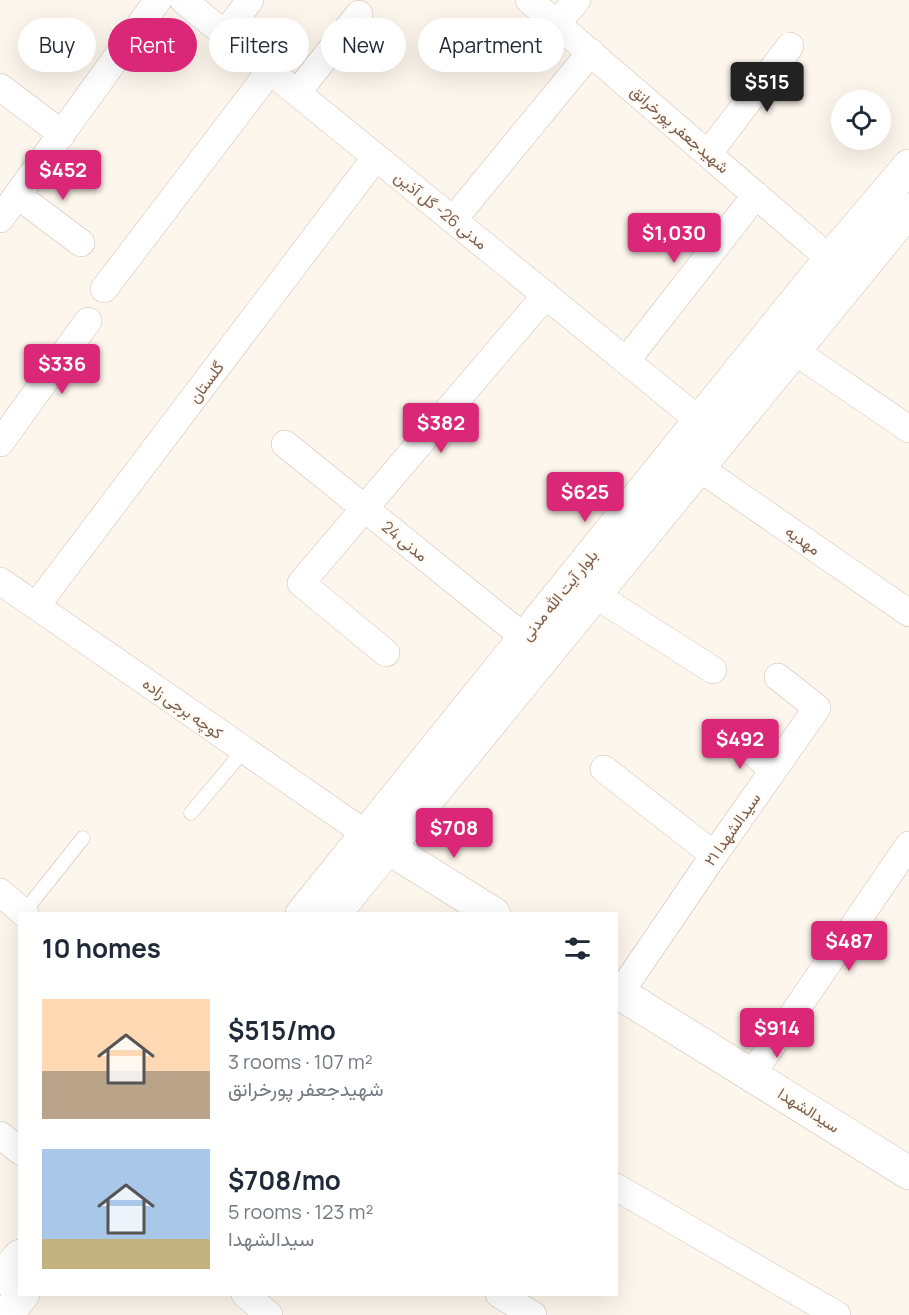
<!DOCTYPE html>
<meta charset="utf-8">
<style>
:root{--surface:#fff;--page:#f6f6f7;--text:#1f2937;--muted:#747a83;--accent:#db2777}
body{margin:0;font-family:Manrope,Vazirmatn,sans-serif;background:var(--page);color:var(--text);height:100vh;display:flex;flex-direction:column;font-size:22px;white-space:nowrap}
*{box-sizing:border-box;margin:0}
p{font-size:20px;color:var(--muted)}
.icon{flex:none;width:33px;height:33px;fill:none;stroke:currentColor;stroke-width:2;stroke-linecap:round;stroke-linejoin:round}
.map{position:relative;flex:1;overflow:hidden}
.side{position:absolute;left:18px;top:912px;width:600px;height:384px;display:flex;flex-direction:column;background:var(--surface);border-radius:0px;box-shadow:0 6px 24px #0002}
.side>*{flex:none}
.top-card{position:absolute;left:18px;top:18px;width:600px;height:54px;display:flex;gap:12px}
.fabs{position:absolute;left:831px;top:90px;display:grid;gap:12px}
.fabs a{display:grid;place-items:center;width:60px;height:60px;border-radius:50%;background:var(--surface);box-shadow:0 6px 24px #0002;font-size:30px}
.price{position:absolute;translate:-50% -51px;padding:0 14px;border-radius:6px;background:var(--accent);color:#fff;font-size:20px;line-height:39px;filter:drop-shadow(0 2px 3px #0008)}
.price::after{content:'';position:absolute;left:50%;top:36px;width:18px;height:14px;margin-left:-9px;background:inherit;clip-path:polygon(0 0,100% 0,50% 100%)}
.price.on{background:#222;color:#fff}
ul{padding:0;list-style:none}
li{display:flex;align-items:center;gap:18px;height:150px;padding:0 24px}
li span{display:grid;place-items:center;flex:none;width:168px;height:120px;border-radius:0px;color:#555}
li>.icon{margin-inline-start:auto}
span .icon{width:72px;height:72px;fill:#fffc;stroke-width:1}
li b{font-size:26px}
h2{display:flex;justify-content:space-between;align-items:center;height:72px;padding:0 24px;font-size:26px}
.tag{padding:0 21px;border-radius:27px;background:var(--surface);box-shadow:0 6px 24px #0002;font-size:21px;line-height:54px}
.tag.on{background:var(--accent);color:#fff}
.map>svg:first-child{display:block}
.lines{fill:none;stroke-linecap:round;stroke-linejoin:round}
.service-casing{stroke:#d1beb0;stroke-width:15}
.minor-casing{stroke:#d1beb0;stroke-width:28}
.tertiary-casing{stroke:#d1beb0;stroke-width:34}
.secondary-casing{stroke:#d6c0b0;stroke-width:34}
.service{stroke:#fff;stroke-width:14}
.minor{stroke:#fff;stroke-width:27}
.tertiary{stroke:#fff;stroke-width:33}
.secondary{stroke:#fff;stroke-width:33}
.labels{text-anchor:middle;stroke-width:4.5;stroke-linejoin:round;paint-order:stroke}
.street-label{font-size:16px;fill:#7a5c4d;stroke:#fffaf3}
</style>
<div class="map">
<svg width="909" height="1315" viewBox="0 0 909 1315">
<rect width="100%" height="100%" fill="#fdf6ec"/>
<g class="lines">
<defs>
<path id="service" d="M 191,813 L 244,750
M 24,912 L 83,838"/>
<path id="minor" d="M 183,0 L 700,421
M 529,0 L 830,259
M 556,24 L 577,0
M 225,34 L 250,0
M 0,87 L 62,134
M 297,93 L 359,14
M 708,154 L 790,46
M 17,195 L 81,243
M 0,219 L 158,0
M 453,220 L 591,52
M 104,289 L 270,71
M 793,350 L 909,429
M 626,361 L 756,195
M 0,443 L 88,321
M 285,444 L 525,638
M 698,467 L 909,613
M 0,581 L 366,834
M 594,594 L 713,670
M 36,606 L 376,157
M 386,653 L 301,583 L 546,295
M 738,738 L 773,771
M 604,769 L 714,855
M 0,892 L 25,914
M 620,993 L 714,855 L 817,708 L 778,677
M 752,1074 L 909,845
M 0,1135 L 20,1151
M 616,1187 L 837,1315
M 245,1294 L 269,1315
M 499,1294 L 533,1315"/>
<path id="tertiary" d="M 366,834 L 494,914
M 616,991 L 909,1173"/>
<path id="secondary" d="M 302,914 L 830,259 L 909,166
M 334,914 L 909,210
M 0,1278 L 20,1256
M 6,1315 L 23,1294"/>
</defs>
<use href="#service" class="service-casing"/>
<use href="#minor" class="minor-casing"/>
<use href="#tertiary" class="tertiary-casing"/>
<use href="#secondary" class="secondary-casing"/>
<use href="#service" class="service"/>
<use href="#minor" class="minor"/>
<use href="#tertiary" class="tertiary"/>
<use href="#secondary" class="secondary"/>
</g>
<g class="labels">
<g class="street-label">
<text transform="translate(680 129) rotate(41)" y="6">شهیدجعفر پورخرانق</text>
<text transform="translate(441 210) rotate(39)" y="6">مدنی 26- گل آذین</text>
<text transform="translate(206 382) rotate(-53)" y="6">گلستان</text>
<text transform="translate(803 540) rotate(35)" y="6">مهدیه</text>
<text transform="translate(405 541) rotate(39)" y="6">مدنی 24</text>
<text transform="translate(559 595) rotate(-51)" y="6">بلوار آیت الله مدنی</text>
<text transform="translate(183 708) rotate(35)" y="6">کوچه برجى زاده</text>
<text transform="translate(732 829) rotate(-55)" y="6">سیدالشهدا ۲۱</text>
<text transform="translate(809 1110) rotate(32)" y="6">سیدالشهدا</text>
</g>
</g>
</svg>
<div class="fabs">
<a><svg class="icon" aria-label="locate" viewBox="0 0 24 24"><circle cx="12" cy="12" r="6"/><path d="M12 2v4M12 18v4M2 12h4M18 12h4"/></svg></a>
</div>
<b class="price on" style="left:767px;top:113px">$515</b>
<b class="price" style="left:63px;top:201px">$452</b>
<b class="price" style="left:674px;top:264px">$1,030</b>
<b class="price" style="left:62px;top:395px">$336</b>
<b class="price" style="left:441px;top:454px">$382</b>
<b class="price" style="left:585px;top:523px">$625</b>
<b class="price" style="left:740px;top:770px">$492</b>
<b class="price" style="left:454px;top:859px">$708</b>
<b class="price" style="left:849px;top:972px">$487</b>
<b class="price" style="left:777px;top:1059px">$914</b>
<div class="top-card">
<a class="tag">Buy</a>
<a class="tag on">Rent</a>
<a class="tag">Filters</a>
<a class="tag">New</a>
<a class="tag">Apartment</a>
</div>
<section class="side">
<h2>10 homes<svg class="icon" aria-label="filters" viewBox="0 0 24 24"><path d="M4 7h16M4 17h16"/><circle cx="9" cy="7" r="2"/><circle cx="15" cy="17" r="2"/></svg></h2>
<ul>
<li><span style="background:linear-gradient(#ffd9b3 60%,#b9a48a 0)"><svg class="icon" aria-label="home" viewBox="0 0 24 24"><path d="M3 11l9-7 9 7M6 9v11h12V9"/></svg></span><div><b>$515/mo</b><p>3 rooms · 107 m²</p><p>شهیدجعفر پورخرانق</p></div></li>
<li><span style="background:linear-gradient(#a9c7e8 75%,#c2b280 0)"><svg class="icon" aria-label="home" viewBox="0 0 24 24"><path d="M3 11l9-7 9 7M6 9v11h12V9"/></svg></span><div><b>$708/mo</b><p>5 rooms · 123 m²</p><p>سیدالشهدا</p></div></li>
</ul>
</section>
</div>
